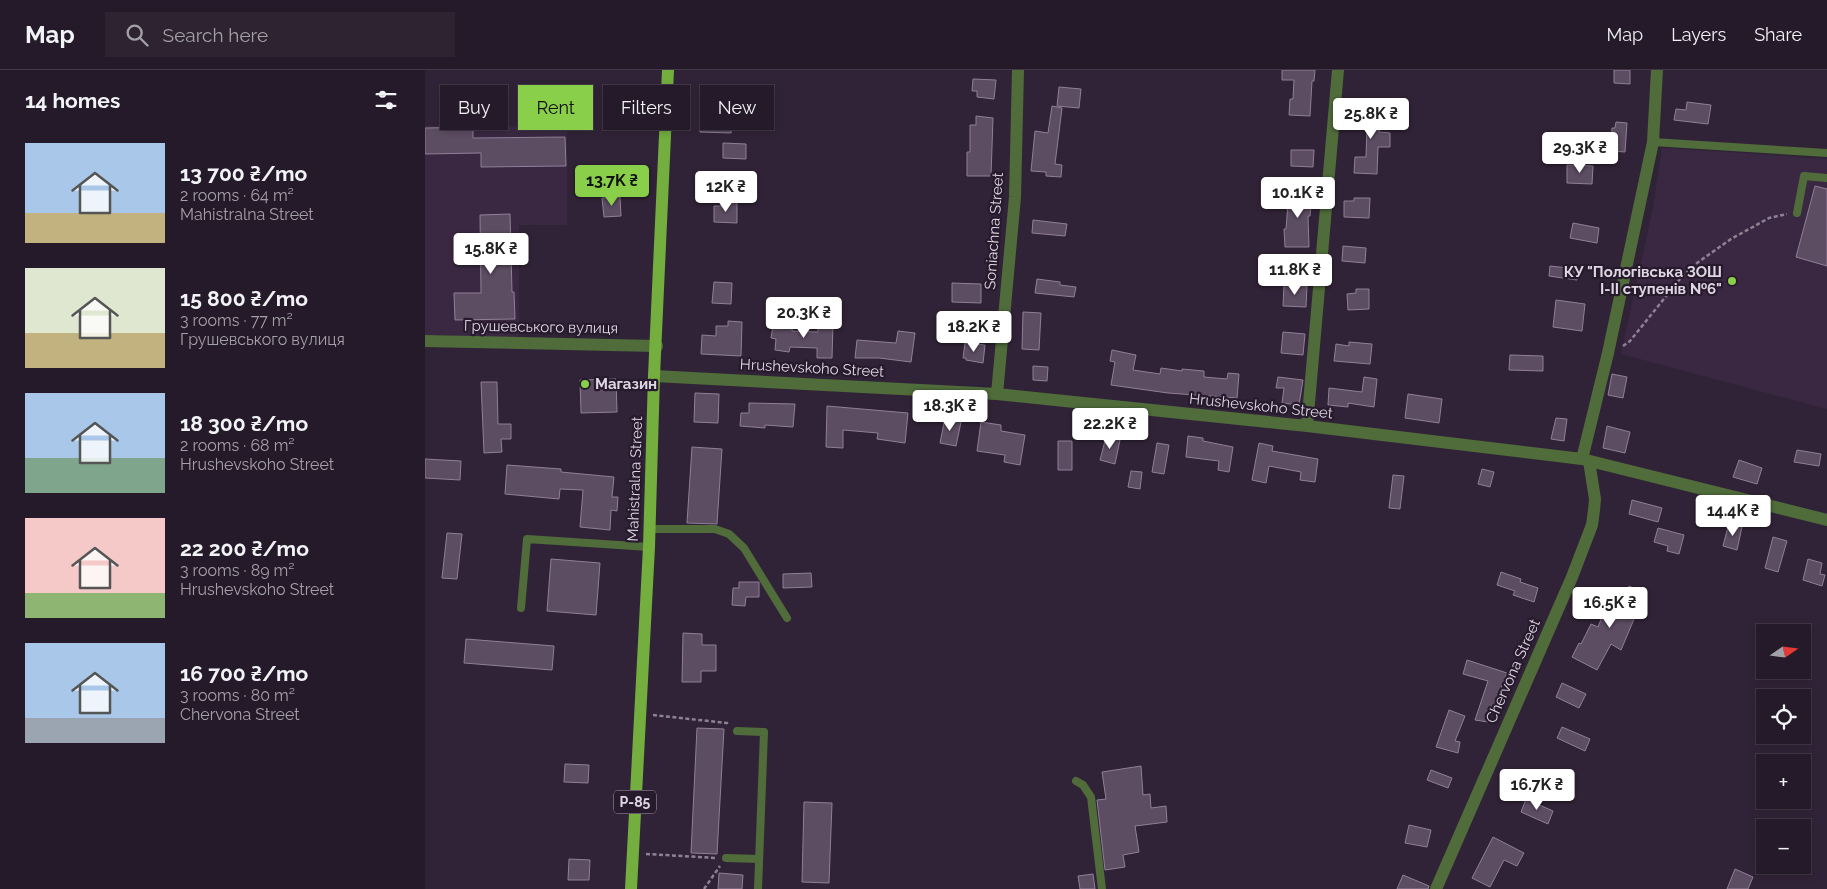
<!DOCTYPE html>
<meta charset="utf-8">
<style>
:root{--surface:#251a29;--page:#2d2331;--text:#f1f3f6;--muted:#a3a1a8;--line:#423846;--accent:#89cf49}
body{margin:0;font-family:Raleway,sans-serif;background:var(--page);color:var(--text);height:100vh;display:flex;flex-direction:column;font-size:19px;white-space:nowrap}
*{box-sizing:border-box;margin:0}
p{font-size:16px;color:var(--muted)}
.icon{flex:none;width:28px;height:28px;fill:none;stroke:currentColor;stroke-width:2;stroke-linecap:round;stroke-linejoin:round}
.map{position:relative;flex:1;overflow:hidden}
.sheet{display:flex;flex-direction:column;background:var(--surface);width:425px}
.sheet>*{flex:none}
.hud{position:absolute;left:15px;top:15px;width:475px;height:45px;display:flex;gap:10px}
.needle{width:32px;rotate:76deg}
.buttons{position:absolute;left:1331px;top:554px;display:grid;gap:10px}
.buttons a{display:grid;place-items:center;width:55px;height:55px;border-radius:0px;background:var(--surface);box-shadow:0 2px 8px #0003,0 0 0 1px var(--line);font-size:25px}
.price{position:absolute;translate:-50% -42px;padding:0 11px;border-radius:5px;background:#fff;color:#222;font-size:16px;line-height:32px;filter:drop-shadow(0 1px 2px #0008)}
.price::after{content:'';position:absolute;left:50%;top:30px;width:15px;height:11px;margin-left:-8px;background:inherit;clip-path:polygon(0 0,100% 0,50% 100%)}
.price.active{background:var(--accent);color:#111}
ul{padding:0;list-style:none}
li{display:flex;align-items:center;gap:15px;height:125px;padding:0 25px}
li span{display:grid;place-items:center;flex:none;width:140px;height:100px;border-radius:0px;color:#555}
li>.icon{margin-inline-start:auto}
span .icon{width:60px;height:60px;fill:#fffc;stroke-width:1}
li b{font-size:21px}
h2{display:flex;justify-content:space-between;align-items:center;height:60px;padding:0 25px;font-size:21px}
.tag{padding:0 18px;border-radius:0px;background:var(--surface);box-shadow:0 2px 8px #0003,0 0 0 1px var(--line);font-size:18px;line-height:45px}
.tag.active{background:var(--accent);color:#111}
header{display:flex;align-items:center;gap:30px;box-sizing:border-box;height:70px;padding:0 25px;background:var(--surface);border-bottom:1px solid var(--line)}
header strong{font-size:24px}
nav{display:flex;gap:28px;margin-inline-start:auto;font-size:18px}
.search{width:350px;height:45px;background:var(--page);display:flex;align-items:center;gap:12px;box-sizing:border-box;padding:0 18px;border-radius:0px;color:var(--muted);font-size:19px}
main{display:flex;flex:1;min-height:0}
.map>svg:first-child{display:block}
.built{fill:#3a2842}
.building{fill:#5d4d63;stroke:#907f97}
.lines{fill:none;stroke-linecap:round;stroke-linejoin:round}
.path{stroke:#8d8192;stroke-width:2.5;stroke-dasharray:4 2.5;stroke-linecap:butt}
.service{stroke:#506c3a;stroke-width:8}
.minor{stroke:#506c3a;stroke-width:12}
.primary{stroke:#73ae3e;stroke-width:12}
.poi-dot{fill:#89cf49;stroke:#271a2d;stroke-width:2}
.labels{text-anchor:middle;stroke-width:4.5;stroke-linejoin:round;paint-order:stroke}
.shield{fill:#271a2d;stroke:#a89eac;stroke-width:1}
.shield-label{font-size:14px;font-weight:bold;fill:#dfd6e3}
.street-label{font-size:15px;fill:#dfd6e3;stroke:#271a2d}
.poi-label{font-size:15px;font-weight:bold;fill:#dfd6e3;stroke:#271a2d;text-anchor:end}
</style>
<header>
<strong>Map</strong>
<div class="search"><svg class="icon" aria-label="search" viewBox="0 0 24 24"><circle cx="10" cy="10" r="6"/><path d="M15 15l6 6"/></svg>Search here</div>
<nav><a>Map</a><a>Layers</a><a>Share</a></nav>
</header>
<main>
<section class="sheet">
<h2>14 homes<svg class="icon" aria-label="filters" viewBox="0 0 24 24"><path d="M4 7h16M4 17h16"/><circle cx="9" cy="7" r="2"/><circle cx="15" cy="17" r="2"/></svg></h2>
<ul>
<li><span style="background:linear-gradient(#a9c7e8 70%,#c2b280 0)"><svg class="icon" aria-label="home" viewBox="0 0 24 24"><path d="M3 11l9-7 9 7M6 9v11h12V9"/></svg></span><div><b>13 700 ₴/mo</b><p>2 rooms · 64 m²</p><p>Mahistralna Street</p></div></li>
<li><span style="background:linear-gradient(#dfe7d0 65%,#c2b280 0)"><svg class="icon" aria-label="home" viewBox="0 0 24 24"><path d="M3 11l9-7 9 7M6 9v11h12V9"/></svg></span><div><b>15 800 ₴/mo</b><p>3 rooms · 77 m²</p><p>Грушевського вулиця</p></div></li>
<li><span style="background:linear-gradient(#a9c7e8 65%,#7fa58c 0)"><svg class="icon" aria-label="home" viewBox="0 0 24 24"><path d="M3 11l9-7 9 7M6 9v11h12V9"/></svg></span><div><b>18 300 ₴/mo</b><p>2 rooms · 68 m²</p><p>Hrushevskoho Street</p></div></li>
<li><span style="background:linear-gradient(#f6c9c9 75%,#8fb573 0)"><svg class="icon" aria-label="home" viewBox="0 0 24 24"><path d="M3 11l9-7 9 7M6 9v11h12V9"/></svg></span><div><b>22 200 ₴/mo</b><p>3 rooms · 89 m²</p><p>Hrushevskoho Street</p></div></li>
<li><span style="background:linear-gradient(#a9c7e8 75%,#9aa5b1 0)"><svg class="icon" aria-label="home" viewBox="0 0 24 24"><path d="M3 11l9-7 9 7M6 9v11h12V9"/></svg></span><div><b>16 700 ₴/mo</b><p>3 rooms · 80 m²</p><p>Chervona Street</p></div></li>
</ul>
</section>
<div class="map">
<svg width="1402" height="819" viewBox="0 0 1402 819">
<rect width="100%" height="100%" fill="#312337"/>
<path class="built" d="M 0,56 L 142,56 L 142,155 L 94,155 L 94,268 L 0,265 Z
M 1237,78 L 1402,89 L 1402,339 L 1196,284 L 1228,138 Z"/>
<path class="building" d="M 857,0 L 890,0 L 889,11 L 887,11 L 885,46 L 864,45 L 865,29 L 868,29 L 869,10 L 857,10 Z
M 1189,0 L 1205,0 L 1205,14 L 1189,13 Z
M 548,9 L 571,10 L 569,29 L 552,27 L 552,21 L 547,21 Z
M 634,17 L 656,19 L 654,38 L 632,36 Z
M 276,26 L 299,27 L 298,46 L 307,46 L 306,63 L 275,62 Z
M 1262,32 L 1286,35 L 1283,54 L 1249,50 L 1251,39 L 1261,40 Z
M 627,36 L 637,38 L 630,94 L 637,95 L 636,107 L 621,106 L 621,102 L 606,101 L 610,61 L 623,63 Z
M 942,36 L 957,37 L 954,62 L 965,63 L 965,77 L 953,77 L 952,104 L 929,103 L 930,87 L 941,87 L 942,57 L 932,56 L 934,40 L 942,41 Z
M 551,46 L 568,48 L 566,106 L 542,106 L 542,82 L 545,82 L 545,55 L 551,55 Z
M 1191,52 L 1202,53 L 1200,82 L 1186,81 L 1187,58 L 1190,58 Z
M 48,57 L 48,68 L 140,67 L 141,96 L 56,97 L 56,83 L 0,84 L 0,58 Z
M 298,73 L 321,74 L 321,89 L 298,88 Z
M 866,80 L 889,80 L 888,97 L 866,96 Z
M 1142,95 L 1168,96 L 1167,114 L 1142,113 Z
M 1390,116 L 1402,119 L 1402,196 L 1371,187 Z
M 864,120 L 887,122 L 885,146 L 883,146 L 884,177 L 860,177 L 859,159 L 861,159 Z
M 195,127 L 196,146 L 179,147 L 177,128 Z
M 929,128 L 945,128 L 944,148 L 919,147 L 919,131 L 929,131 Z
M 301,132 L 312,132 L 312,153 L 289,152 L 289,136 L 301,136 Z
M 85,144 L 87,222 L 89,222 L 90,249 L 30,250 L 29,223 L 56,223 L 55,145 Z
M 608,150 L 642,154 L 640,166 L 607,163 Z
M 1148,153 L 1174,158 L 1172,173 L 1145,168 Z
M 918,176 L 941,178 L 940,193 L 917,191 Z
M 1125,196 L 1153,199 L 1152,210 L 1124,206 Z
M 612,209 L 635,212 L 635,215 L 651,217 L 649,227 L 610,223 Z
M 289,212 L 307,213 L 306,234 L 287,233 Z
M 527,213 L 556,214 L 556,233 L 527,232 Z
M 859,215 L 882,216 L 881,237 L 858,236 Z
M 931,219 L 944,219 L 944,239 L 923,240 L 922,224 L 931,223 Z
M 1131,230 L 1160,234 L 1157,261 L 1128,257 Z
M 598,242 L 616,243 L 614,280 L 597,279 Z
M 349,250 L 368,253 L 367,261 L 393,262 L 393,254 L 408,254 L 407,288 L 392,288 L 392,278 L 365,277 L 364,282 L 350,280 L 351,269 L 346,268 Z
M 303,251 L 317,252 L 316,286 L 276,284 L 277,265 L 291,266 L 291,256 L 303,256 Z
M 473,261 L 490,263 L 486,292 L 454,288 L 430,288 L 432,270 L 471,273 Z
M 858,262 L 880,264 L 878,285 L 856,283 Z
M 924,272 L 947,274 L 945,294 L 909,291 L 911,274 L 924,276 Z
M 540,273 L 560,275 L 558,293 L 541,290 L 541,288 L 538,288 Z
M 687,280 L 711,285 L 708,300 L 735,304 L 736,298 L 757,301 L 757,299 L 779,301 L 779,307 L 802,309 L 803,303 L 814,304 L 812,328 L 743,323 L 686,315 L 690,292 L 685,291 Z
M 1085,285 L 1118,286 L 1118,301 L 1084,300 Z
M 608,296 L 623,297 L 622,311 L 608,310 Z
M 1187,304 L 1202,307 L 1198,328 L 1183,325 Z
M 853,307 L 878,310 L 874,335 L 857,333 L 859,318 L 851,318 Z
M 939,307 L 952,309 L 949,337 L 923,333 L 923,337 L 903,335 L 904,318 L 937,322 Z
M 191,309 L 192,342 L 156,343 L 155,310 Z
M 56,312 L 72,312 L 73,354 L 86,354 L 86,369 L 76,369 L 77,382 L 59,383 Z
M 270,323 L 294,324 L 293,353 L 269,352 Z
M 983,324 L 1017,329 L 1014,353 L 980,348 Z
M 324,333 L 370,334 L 368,357 L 340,355 L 340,358 L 315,356 L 316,343 L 324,343 Z
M 402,336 L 483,343 L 480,373 L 452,369 L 453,363 L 418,360 L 418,378 L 401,377 Z
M 520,348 L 536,352 L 531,376 L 515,373 Z
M 1131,348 L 1142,349 L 1139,371 L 1126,369 Z
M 556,352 L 576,355 L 576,361 L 600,365 L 595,395 L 579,392 L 580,385 L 552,381 Z
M 1182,356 L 1205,362 L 1200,383 L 1178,378 Z
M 763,366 L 778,368 L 778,371 L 808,377 L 804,402 L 793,400 L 794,391 L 761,387 Z
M 681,367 L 695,370 L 690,394 L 675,390 Z
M 633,371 L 647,371 L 647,400 L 633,400 Z
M 732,373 L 744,375 L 739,404 L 727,402 Z
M 834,373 L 848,376 L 847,381 L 893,389 L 890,412 L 875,410 L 876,402 L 844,396 L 841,413 L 827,410 Z
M 267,377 L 297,379 L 292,454 L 262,453 Z
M 1372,380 L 1396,384 L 1394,396 L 1369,392 Z
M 0,389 L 36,391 L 35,410 L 0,408 Z
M 1314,390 L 1337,398 L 1332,414 L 1308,407 Z
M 82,395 L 136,399 L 136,402 L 189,407 L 187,427 L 193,427 L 192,441 L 186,440 L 185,460 L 155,457 L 158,420 L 135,419 L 134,429 L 80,424 Z
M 1057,399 L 1069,402 L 1065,417 L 1053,414 Z
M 706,401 L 717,402 L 715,419 L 703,417 Z
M 968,405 L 979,406 L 975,439 L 964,438 Z
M 1207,430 L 1237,438 L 1233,452 L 1204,444 Z
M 1304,453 L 1317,457 L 1312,480 L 1298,476 Z
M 1233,458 L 1259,465 L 1254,484 L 1242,481 L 1243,476 L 1229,472 Z
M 22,463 L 37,464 L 32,509 L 17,508 Z
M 1348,467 L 1362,471 L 1353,502 L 1340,498 Z
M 126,489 L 175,493 L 171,545 L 122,541 Z
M 1383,489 L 1397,493 L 1395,504 L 1400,505 L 1397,516 L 1378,510 Z
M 1076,502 L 1096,509 L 1095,512 L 1113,518 L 1109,532 L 1088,525 L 1090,521 L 1072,515 Z
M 386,503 L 387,517 L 358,518 L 358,504 Z
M 314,512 L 334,512 L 334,527 L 321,527 L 320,536 L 307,535 L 308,518 L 314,518 Z
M 1204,516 L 1220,523 L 1196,580 L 1186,574 L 1172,600 L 1147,587 L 1154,573 L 1156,574 L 1166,554 L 1173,557 L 1185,527 L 1197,532 Z
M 258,563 L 277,564 L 277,575 L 291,575 L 291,601 L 276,601 L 276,612 L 257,612 Z
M 41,569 L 129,576 L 127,600 L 39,593 Z
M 1042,590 L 1082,603 L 1069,637 L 1066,636 L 1063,652 L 1050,650 L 1063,611 L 1038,604 Z
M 1137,613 L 1161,624 L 1154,638 L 1131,627 Z
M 1024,640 L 1040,646 L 1030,671 L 1035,672 L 1033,683 L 1011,677 Z
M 1137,657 L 1165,669 L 1160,681 L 1132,668 Z
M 272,658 L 299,659 L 292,784 L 266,783 Z
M 140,694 L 164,695 L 163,713 L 139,712 Z
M 716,696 L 718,725 L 725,724 L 726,738 L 741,736 L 742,752 L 710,756 L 714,782 L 698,785 L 700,797 L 680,800 L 672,730 L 681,729 L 677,702 Z
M 1006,700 L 1027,708 L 1023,718 L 1002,710 Z
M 1101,729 L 1128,741 L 1123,754 L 1096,742 Z
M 379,732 L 407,733 L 404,813 L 377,812 Z
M 984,755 L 1006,760 L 1002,777 L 980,773 Z
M 1068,767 L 1099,783 L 1092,796 L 1079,790 L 1065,817 L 1047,808 Z
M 144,789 L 165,790 L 164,810 L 143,810 Z
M 1310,799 L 1328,807 L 1323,819 L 1302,819 Z
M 294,803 L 318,805 L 317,819 L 293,819 Z
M 668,804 L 670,819 L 655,819 L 653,806 Z
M 978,805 L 1004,816 L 1003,819 L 972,819 Z"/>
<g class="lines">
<path class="path" d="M 1198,276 L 1205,271 L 1255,209 L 1272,193 L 1306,169 L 1344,148 L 1362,144
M 228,645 L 302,653 L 304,655
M 221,784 L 291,788
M 279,819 L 295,796"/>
<path class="service" d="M 1228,72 L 1402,83
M 1372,143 L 1379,106 L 1402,108
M 225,459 L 290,459 L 304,464 L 319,478 L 362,548
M 96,538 L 102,469 L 224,477
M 312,661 L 339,662 L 333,819
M 651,711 L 658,715 L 666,727 L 677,819
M 301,788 L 334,789"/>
<path class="minor" d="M 0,271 L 232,276
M 229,306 L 572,324 L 882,356 L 1157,389 L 1402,450
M 572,324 L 590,127 L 593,0
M 882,356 L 913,0
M 1157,389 L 1183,283 L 1228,72 L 1232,0
M 1011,819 L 1147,507 L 1167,455 L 1169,440 L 1170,429 L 1164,391"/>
<path class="primary" d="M 206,819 L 224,477 L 229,306 L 243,0"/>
</g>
<g class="poi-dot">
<circle cx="1307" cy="211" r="5"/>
<circle cx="160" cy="314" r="5"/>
</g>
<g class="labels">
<rect class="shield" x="189" y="720.5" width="42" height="23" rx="4"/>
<g class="shield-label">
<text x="210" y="737">Р-85</text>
</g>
<g class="street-label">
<text transform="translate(569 161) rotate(-86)" y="5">Soniachna Street</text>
<text transform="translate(116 257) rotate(1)" y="5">Грушевського вулиця</text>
<text transform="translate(387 298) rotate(3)" y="5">Hrushevskoho Street</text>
<text transform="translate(836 336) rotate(6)" y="5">Hrushevskoho Street</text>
<text transform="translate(210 409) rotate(-88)" y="5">Mahistralna Street</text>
<text transform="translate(1088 601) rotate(-66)" y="5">Chervona Street</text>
</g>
<g class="poi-label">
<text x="1297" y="207">КУ "Пологівська ЗОШ<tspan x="1297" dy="17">І-ІІ ступенів №6"</tspan></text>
<text x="170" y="319" text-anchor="start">Магазин</text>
</g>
</g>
</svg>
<div class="buttons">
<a><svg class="needle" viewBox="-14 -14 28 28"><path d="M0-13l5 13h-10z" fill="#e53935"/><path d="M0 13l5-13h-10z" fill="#a3a1a8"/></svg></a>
<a><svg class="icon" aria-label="locate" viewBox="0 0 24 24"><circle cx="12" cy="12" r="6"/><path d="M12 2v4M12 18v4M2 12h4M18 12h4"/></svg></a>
<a>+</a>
<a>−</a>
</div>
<b class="price" style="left:946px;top:70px">25.8K ₴</b>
<b class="price" style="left:1155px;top:104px">29.3K ₴</b>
<b class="price active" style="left:187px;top:137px">13.7K ₴</b>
<b class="price" style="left:301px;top:143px">12K ₴</b>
<b class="price" style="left:873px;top:149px">10.1K ₴</b>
<b class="price" style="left:66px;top:205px">15.8K ₴</b>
<b class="price" style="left:870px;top:226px">11.8K ₴</b>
<b class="price" style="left:379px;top:269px">20.3K ₴</b>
<b class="price" style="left:549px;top:283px">18.2K ₴</b>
<b class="price" style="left:525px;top:362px">18.3K ₴</b>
<b class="price" style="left:685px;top:380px">22.2K ₴</b>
<b class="price" style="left:1308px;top:467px">14.4K ₴</b>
<b class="price" style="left:1185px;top:559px">16.5K ₴</b>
<b class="price" style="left:1112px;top:741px">16.7K ₴</b>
<div class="hud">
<a class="tag">Buy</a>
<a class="tag active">Rent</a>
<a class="tag">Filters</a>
<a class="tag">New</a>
</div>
</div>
</main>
